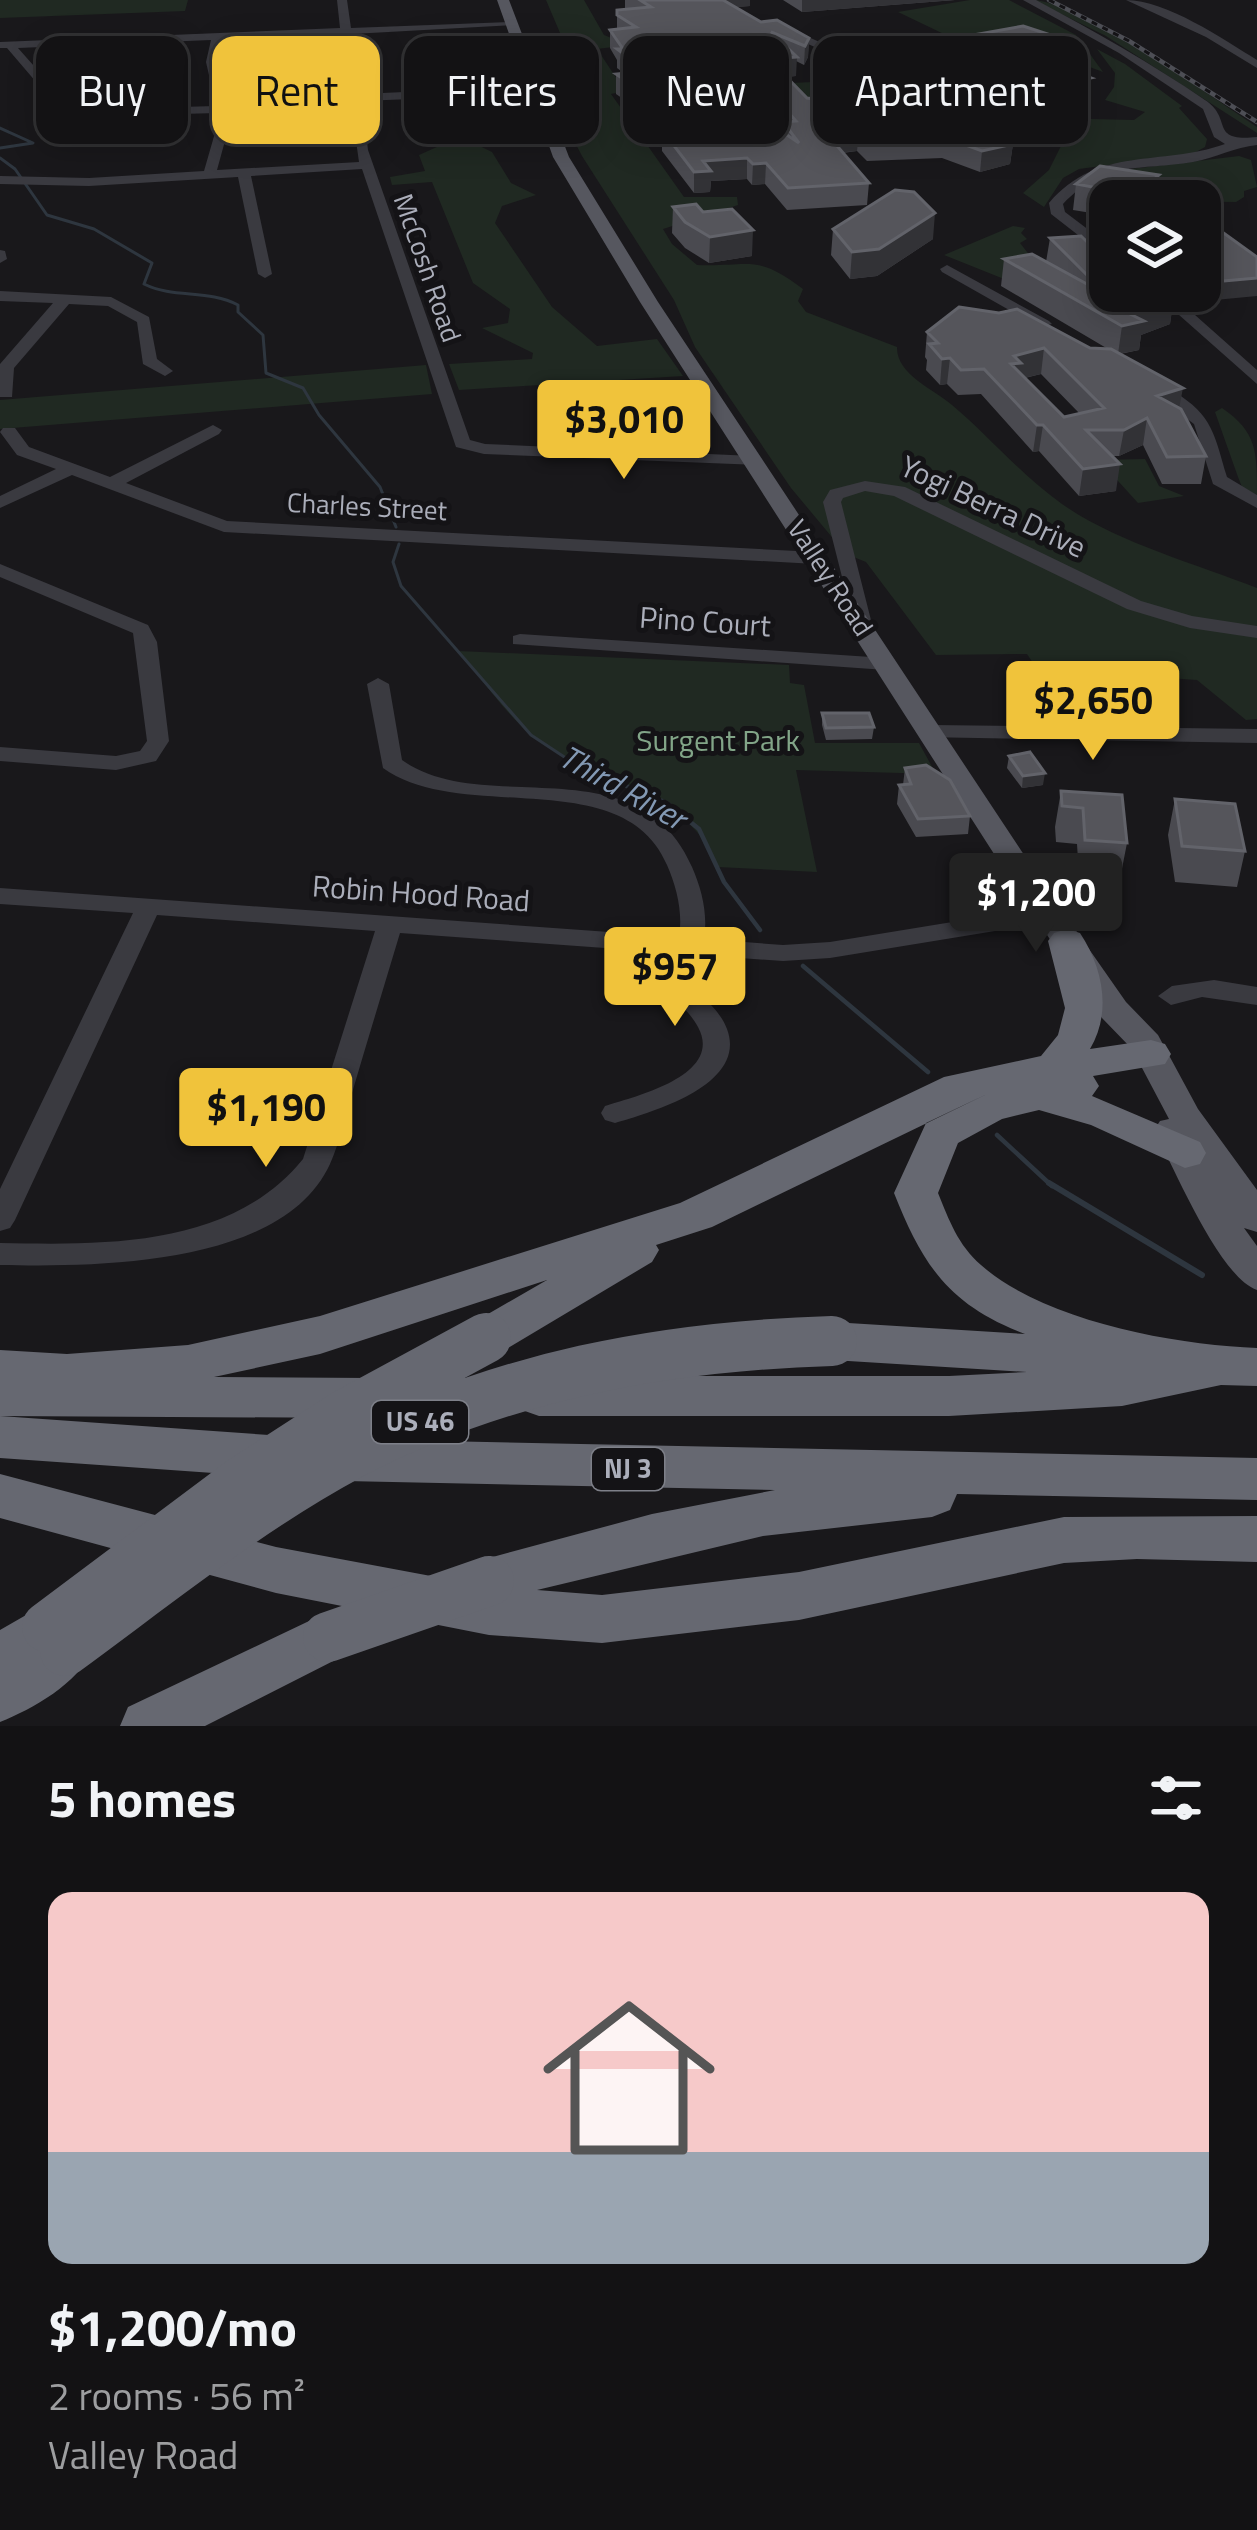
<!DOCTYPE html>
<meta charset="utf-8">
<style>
:root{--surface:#131214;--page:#202022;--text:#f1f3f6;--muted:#9d9ea0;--line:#323234;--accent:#f0c33b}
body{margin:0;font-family:"Titillium Web",sans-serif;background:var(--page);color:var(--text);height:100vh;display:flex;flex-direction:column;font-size:45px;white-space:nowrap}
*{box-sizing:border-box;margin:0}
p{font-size:39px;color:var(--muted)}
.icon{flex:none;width:66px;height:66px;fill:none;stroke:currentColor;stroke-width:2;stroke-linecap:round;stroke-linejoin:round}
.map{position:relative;height:1726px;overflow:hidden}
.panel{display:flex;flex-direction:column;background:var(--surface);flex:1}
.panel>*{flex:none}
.banner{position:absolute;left:36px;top:36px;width:1185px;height:108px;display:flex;gap:24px}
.fabs{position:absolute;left:1089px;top:180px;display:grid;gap:24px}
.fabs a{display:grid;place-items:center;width:132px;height:132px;border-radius:24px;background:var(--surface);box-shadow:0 6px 30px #0003,0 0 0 3px var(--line);font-size:60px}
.price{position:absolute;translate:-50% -102px;padding:0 27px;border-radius:12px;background:var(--accent);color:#111;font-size:39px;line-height:78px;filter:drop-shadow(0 3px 6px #0008)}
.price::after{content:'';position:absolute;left:50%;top:72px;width:36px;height:27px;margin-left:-18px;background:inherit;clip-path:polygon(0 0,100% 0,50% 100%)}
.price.on{background:#222;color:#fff}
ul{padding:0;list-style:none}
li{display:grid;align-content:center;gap:24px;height:636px;padding:0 48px}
li span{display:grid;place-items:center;height:372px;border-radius:24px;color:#555}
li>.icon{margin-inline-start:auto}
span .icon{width:216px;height:216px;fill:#fffc;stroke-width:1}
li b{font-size:51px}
h2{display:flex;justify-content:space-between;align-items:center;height:144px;padding:0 48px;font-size:51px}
.tag{padding:0 42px;border-radius:24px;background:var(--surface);box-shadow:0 6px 30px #0003,0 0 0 3px var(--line);font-size:42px;line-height:108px}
.tag.on{background:var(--accent);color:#111}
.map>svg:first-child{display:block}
.green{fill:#202922}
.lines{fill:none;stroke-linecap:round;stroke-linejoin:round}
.stream-far2{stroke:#2e363f;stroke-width:3}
.stream-far1{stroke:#2e363f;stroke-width:4.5}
.stream{stroke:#2e363f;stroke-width:6}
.minor{fill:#3a3a40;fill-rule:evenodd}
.major{fill:#56575f;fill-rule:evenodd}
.highway{fill:#666871;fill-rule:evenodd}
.rail-casing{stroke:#4d4e55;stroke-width:4.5}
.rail{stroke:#141316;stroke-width:3;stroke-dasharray:6;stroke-linecap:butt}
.highway-bridge{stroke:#666871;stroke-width:50}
.wall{fill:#4a4a50;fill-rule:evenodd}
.shaded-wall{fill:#323236}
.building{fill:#55555b;stroke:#62636a;stroke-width:3;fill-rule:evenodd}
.labels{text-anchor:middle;stroke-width:10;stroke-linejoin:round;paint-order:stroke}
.far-street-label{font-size:27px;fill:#abaeba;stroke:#141316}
.shield{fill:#141316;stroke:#7e8089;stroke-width:3}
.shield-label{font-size:27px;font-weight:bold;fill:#abaeba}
.street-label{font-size:30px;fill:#abaeba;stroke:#141316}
.park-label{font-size:30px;fill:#82a588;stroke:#141316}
.water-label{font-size:33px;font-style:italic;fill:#8399b4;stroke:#141316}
</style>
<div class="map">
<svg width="1257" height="1726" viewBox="0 0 1257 1726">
<rect width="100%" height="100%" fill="#19181b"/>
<path class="green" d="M 0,0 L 188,0 L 185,11 L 0,18 Z
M 546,0 L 584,0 L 604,35 L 629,45 L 597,49 L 625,91 L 611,94 L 684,197 L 737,197 L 738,205 L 663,229 L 672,244 L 697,265 C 750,267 756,253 803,289 L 798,301 L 806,312 L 897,347 C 896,374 933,389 952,405 C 990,437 1021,475 1062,504 C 1118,543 1194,563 1257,588 L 1257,719 L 1246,720 L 1197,680 L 1037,669 L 1027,654 L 936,655 L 866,562 L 846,554 L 791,488 L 695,347 L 674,300 L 582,156 L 527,50 L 566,47 Z
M 970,0 L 1009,0 L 1076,35 L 1103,72 L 1047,51 L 971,47 L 898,12 Z
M 1033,0 C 1075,0 1217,100 1257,127 L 1257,133 L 1106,36 Z
M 1097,49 L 1125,64 L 1182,106 L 1179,108 L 1207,139 L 1205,147 L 1192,154 L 1079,169 L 1063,178 L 1044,207 L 1023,193 L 1049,170 L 1063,142 L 1057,131 L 1091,119 L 1134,120 L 1145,112 L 1105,100 L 1114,87 L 1115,73 Z
M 835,81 L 878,99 L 880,113 L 840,118 L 811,113 L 791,83 Z
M 422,110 L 466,114 L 488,130 L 457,135 L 492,152 L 511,183 L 536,195 L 502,206 L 495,223 L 552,307 L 597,346 L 657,339 L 683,376 L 459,390 L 449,364 L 532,359 L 533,353 L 482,328 L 508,323 L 510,309 L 473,283 L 432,182 L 392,185 L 390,177 L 425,171 L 419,155 L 439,146 Z
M 1239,156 L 1251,160 L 1257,187 L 1244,191 L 1244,197 L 1236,202 L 1135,201 L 1115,175 L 1131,169 Z
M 1013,226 L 1025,228 L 1021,233 L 1027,239 L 1020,243 L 1031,257 L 1009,281 L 944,255 Z
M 426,365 L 432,394 L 0,429 L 0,400 Z
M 1222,408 C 1257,432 1257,451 1257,495 L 1242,487 L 1238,477 L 1215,412 Z
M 1145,459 L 1159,486 L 1184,496 L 1138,503 L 1099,460 Z
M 458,651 L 789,665 L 790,683 L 804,685 L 815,743 L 919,743 L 936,774 L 796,770 L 817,872 L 718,867 C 687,786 593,786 532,736 C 505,713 482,679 458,651 Z"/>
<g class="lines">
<path class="stream-far2" d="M 0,128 L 33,143 L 0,148
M 0,158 L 15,169 L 47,215 L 94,229 L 152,263 L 144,284 C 174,299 208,289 238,305 L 238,312 L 263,335 L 266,373 L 303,388 L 319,415 L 380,487 L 396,527
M 399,544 L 393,562 L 401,586 L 531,735 L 581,768"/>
<path class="stream-far1" d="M 576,765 L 667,803 L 699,829 L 724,882 L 760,930
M 803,966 L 928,1072
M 997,1135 L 1052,1186"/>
<path class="stream" d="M 1049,1183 L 1202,1275"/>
<path class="minor" d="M 337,0 L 347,0 L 351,28 L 511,22 L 516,25 L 352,34 L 360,94 L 536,86 L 542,90 L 536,94 L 362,101 L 368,150 L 470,440 L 485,444 L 753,456 L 762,461 L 759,465 L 484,454 L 456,447 L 362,169 L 251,176 L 272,274 L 265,278 L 258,274 L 238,177 L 89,186 L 0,184 L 0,176 L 89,178 L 204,171 L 219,119 L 218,113 L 66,117 L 7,48 L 0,48 L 0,42 L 340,28 ZM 341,35 L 359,162 L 217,170 L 231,119 L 218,62 L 222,40 ZM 211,40 L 206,62 L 216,106 L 73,110 L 18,48 Z
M 1023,0 L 1036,0 C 1094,31 1151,63 1205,100 C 1234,119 1208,142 1257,137 L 1257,145 C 1235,147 1215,158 1193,162 C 1139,171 1105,160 1063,204 L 1065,212 L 1110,246 L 1110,257 L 1105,256 L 1051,214 L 1049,203 C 1099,145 1160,167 1225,144 L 1214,137 L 1203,109 L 1119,53 Z
M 1126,0 C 1166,0 1223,39 1257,60 L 1257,68 L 1206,37 Z
M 776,26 L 784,26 L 875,67 L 865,69 L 776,30 Z
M 990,113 L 1042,134 L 1044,137 L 1034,140 L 986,120 Z
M 0,250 L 5,251 L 7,259 L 0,263 Z
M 947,265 L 1049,321 L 1052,324 L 1039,327 L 942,272 L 940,269 Z
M 0,291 L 111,297 L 149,317 L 157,359 L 173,371 L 165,376 L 143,364 L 137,322 L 108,306 L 69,304 L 14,368 L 12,397 L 0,397 L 0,364 L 53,303 L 0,301 Z
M 1152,291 L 1168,291 L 1257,370 L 1257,384 Z
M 1147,383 C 1159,382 1163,385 1173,391 C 1214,416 1214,435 1227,477 L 1257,495 L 1257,508 L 1213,484 L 1194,424 L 1147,389 Z
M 213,425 L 222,430 L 219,434 L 126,483 L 227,521 L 816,552 L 826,558 L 816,564 L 224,532 L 72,475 L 0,508 L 0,496 L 56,469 L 17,455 L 0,432 L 3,428 L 15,428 L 29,447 L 110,477 Z
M 865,481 L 905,487 L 1141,601 L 1192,616 L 1257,626 L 1257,638 L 1190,628 L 1127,609 L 894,496 L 865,491 L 843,498 L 841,502 L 873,628 L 863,634 L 856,632 L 823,502 L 830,490 Z
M 0,564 L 148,625 L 157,642 L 169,741 L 156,761 L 116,770 L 0,761 L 0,747 L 116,756 L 140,751 L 147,741 L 133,633 L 0,577 Z
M 520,634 L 886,658 L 896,664 L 886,670 L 513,644 L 513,636 Z
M 378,678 L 389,684 L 402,760 C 484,819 638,742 692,867 C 702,890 708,914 704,939 L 783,945 L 830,942 L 1050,906 L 1062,914 L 1050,922 L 830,958 L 783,961 L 699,955 C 683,996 715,997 727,1029 C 748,1085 652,1112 615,1123 L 605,1120 L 601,1113 L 605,1106 C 637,1096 724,1075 698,1027 C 690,1011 671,999 668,980 C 666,970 671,962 674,953 L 400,933 C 384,986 368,1039 352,1093 C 345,1116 340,1142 330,1164 C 283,1267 95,1267 0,1265 L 0,1243 C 105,1245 231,1248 303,1159 L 375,931 L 157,915 L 15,1220 L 10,1228 L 0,1231 L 0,1189 L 133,913 L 0,904 L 0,888 L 679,937 C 683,913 677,888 667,865 C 623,762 462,825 383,768 L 367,684 Z
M 931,725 L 1257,729 L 1257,743 L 923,737 L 920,732 Z
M 1214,980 L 1257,987 L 1257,1005 L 1202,997 L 1171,1005 L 1158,996 L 1172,986 Z"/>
<path class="major" d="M 497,0 L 509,0 L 569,157 L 658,302 L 1040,879 L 1126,1002 L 1158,1035 L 1198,1109 L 1257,1190 L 1257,1232 L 1244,1228 L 1257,1246 L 1257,1290 C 1219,1277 1174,1167 1154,1130 L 1160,1121 L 1169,1119 L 1132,1049 L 1102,1018 L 1012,882 L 640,302 L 553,157 Z"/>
<path class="highway" d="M 1067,929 L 1080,933 C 1103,968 1112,1012 1090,1049 L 1151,1040 L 1165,1044 L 1171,1054 L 1165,1064 L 1093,1076 L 1099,1086 L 1092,1096 L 1200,1142 L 1206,1153 L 1200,1164 L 1185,1168 L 1091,1125 L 1039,1110 L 1002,1119 L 958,1143 L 938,1193 C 949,1220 958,1245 981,1265 C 1044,1321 1175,1345 1257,1348 L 1257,1386 L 1221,1385 L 1122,1406 L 949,1416 L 539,1416 L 522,1410 L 515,1396 L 522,1382 L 539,1376 L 949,1376 L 1027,1372 L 832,1360 L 815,1354 L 808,1341 L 815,1328 L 832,1322 L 1025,1334 C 949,1305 923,1266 894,1193 L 926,1123 L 987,1094 L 712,1227 L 656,1245 L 659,1250 L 652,1262 L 503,1351 L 486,1357 L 469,1351 L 462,1338 L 469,1325 L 547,1280 L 320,1354 L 214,1377 L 370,1378 L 387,1384 L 394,1398 L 387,1412 L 370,1418 L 0,1416 L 0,1350 L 67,1354 L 188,1345 L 320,1316 L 680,1203 L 944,1077 L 1041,1056 L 1058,1035 L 1065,1008 L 1048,941 L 1054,933 Z
M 0,1416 L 284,1436 L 302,1442 L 309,1457 L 302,1472 L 284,1478 L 0,1458 Z
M 345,1439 L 1257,1458 L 1257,1500 L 957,1494 L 950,1510 L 932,1517 L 763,1536 L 537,1590 L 602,1595 L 799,1572 L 1064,1517 L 1257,1516 L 1257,1562 L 1137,1559 L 1064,1563 L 799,1620 L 602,1643 L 489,1635 L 276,1593 L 0,1518 L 0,1474 L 276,1547 L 463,1582 L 470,1564 L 489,1558 L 652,1514 L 775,1490 L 345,1481 L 327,1475 L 320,1460 L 327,1445 Z
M 47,1603 L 66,1610 L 73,1629 L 84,1633 L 92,1651 C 78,1683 33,1709 0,1722 L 0,1630 Z
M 328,1612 L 347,1620 L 355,1637 L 347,1654 L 205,1726 L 120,1726 L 128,1707 Z"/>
<defs>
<path id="rail" d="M 1049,0 L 1129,41 L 1257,122"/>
</defs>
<use href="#rail" class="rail-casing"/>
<use href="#rail" class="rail"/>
<path class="highway-bridge" d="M 47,1627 L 242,1481 L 344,1415 L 486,1338
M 328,1637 L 489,1581
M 65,1651 C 158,1583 248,1510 350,1455 C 500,1376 664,1346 832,1341"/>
</g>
<path class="wall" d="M 625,0 L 750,0 L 750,6 L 735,7 L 761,22 L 809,38 L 808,57 L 804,65 L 796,61 L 796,76 L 786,77 L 807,98 L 833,117 L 906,116 L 906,110 L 911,110 L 832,76 L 834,57 L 944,88 L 946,68 L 970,63 L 960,59 L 962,37 L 1057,37 L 1057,39 L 1061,41 L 1058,63 L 1053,64 L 1091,78 L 1088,100 L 1017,117 L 1015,137 L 1002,140 L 1013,144 L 1010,164 L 980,172 L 942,158 L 867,161 L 857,151 L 843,153 L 869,183 L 867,205 L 787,210 L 765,184 L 752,185 L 747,179 L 711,181 L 710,192 L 694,193 L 662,151 L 662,142 L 632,105 L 616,94 L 616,74 L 625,74 L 617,68 L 617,60 L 610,48 L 610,30 L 617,29 L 617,10 L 627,9 L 625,8 ZM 722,57 L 783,127 L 782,132 L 728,126 L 697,89 L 697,87 L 715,85 L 704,59 Z
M 783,0 L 955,0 L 802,12 Z
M 1159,175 L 1154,201 L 1110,201 L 1110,216 L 1073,210 L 1076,184 Z
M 673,207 L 703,212 L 752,256 L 709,263 L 685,248 L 672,233 Z
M 833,229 L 933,239 L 877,276 L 850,279 L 831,255 Z
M 1050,238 L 1110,291 L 1174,296 L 1170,324 L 1141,335 L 1139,350 L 1120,354 L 1179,408 L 1206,456 L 1201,484 L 1162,484 L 1143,445 L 1119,456 L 1113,456 L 1116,491 L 1079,496 L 1039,451 L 1033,452 L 981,394 L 958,395 L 947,384 L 940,385 L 926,370 L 927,360 L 925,357 L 927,332 L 1108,349 L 1001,286 L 1004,259 L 1046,262 ZM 1041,374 L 1080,414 L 1064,417 L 1025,378 Z
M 1180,291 L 1200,291 L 1194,302 Z
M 822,713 L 874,727 L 872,739 L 826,740 L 822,725 Z
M 1009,756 L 1043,785 L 1022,788 L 1007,768 Z
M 905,768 L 970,816 L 968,834 L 916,837 L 897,804 L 899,785 L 903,785 Z
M 1061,791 L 1127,843 L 1120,879 L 1079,876 L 1077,844 L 1056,842 L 1055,827 Z
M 1175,799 L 1245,851 L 1237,887 L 1175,882 L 1168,835 Z"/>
<path class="shaded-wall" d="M 726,0 L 750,0 L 750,6 L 726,8 Z
M 802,0 L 955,0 L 802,12 Z
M 1057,37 L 1056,42 L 1061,41 L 1058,63 L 1002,74 L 1004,52 Z
M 809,38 L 808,57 L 804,65 L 805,46 Z
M 723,39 L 722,57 L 680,62 L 680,44 Z
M 797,57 L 796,76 L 768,78 L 769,59 Z
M 715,66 L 715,85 L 697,87 L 697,93 L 685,75 L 690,69 Z
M 1091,78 L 1088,100 L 1017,117 L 1015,137 L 970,147 L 968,127 L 1011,118 L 1013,95 Z
M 859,131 L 857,151 L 825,154 L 826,133 Z
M 1013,144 L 1010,164 L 980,172 L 982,151 Z
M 747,158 L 747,179 L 711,181 L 710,192 L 694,193 L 694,172 L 703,161 Z
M 766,163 L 765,184 L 752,185 L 753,164 Z
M 1159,175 L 1155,200 L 1134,201 L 1135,195 Z
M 935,213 L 933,239 L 877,276 L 850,279 L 852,252 Z
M 753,230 L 752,256 L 709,263 L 710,237 Z
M 1257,278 L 1257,296 L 1194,302 L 1196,291 L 1200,291 L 1200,283 Z
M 1174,296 L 1170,324 L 1141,335 L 1139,350 L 1118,354 L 1122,326 L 1128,313 Z
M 1044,348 L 1041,374 L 1019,379 L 1008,390 L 1014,356 Z
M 950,358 L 947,384 L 940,385 L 942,359 Z
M 1183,388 L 1178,414 L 1157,396 Z
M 1147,418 L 1143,445 L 1119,456 L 1124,430 Z
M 1037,425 L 1043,425 L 1039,451 L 1033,452 Z
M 1120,464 L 1116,491 L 1079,496 L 1083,469 Z
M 1045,773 L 1043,785 L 1022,788 L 1023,776 Z"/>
<path class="building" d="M 640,0 L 723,0 L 761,22 L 777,20 L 809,38 L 805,46 L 771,32 L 797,57 L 769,59 L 807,98 L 814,99 L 833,117 L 912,116 L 906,110 L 952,107 L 834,57 L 857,53 L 1017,117 L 968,127 L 1013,144 L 982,151 L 944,137 L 868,141 L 859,131 L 826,133 L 869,183 L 788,188 L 766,163 L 753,164 L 747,158 L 703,161 L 711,171 L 694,172 L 662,130 L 669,130 L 632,85 L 616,74 L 647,71 L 617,49 L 623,49 L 610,30 L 636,27 L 617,15 L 617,10 L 651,7 ZM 723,39 L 796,121 L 783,122 L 799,143 L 769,123 L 728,126 L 685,75 L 697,74 L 690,69 L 715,66 L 680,44 Z
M 1023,26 L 1057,37 L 1053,38 L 1061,41 L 1004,52 L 962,37 Z
M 1019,52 L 1091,78 L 1013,95 L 946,68 Z
M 1100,166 L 1159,175 L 1135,195 L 1076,184 Z
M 895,190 L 914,192 L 935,213 L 879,249 L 852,252 L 833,229 Z
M 696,204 L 703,212 L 732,209 L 753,230 L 710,237 L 685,222 L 673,207 Z
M 1200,216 L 1257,257 L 1257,278 L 1200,283 Z
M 1081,236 L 1110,264 L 1110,291 L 1161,291 L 1174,296 L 1128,313 L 1144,321 L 1122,326 L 1004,259 L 1032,254 L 1107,295 L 1050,238 Z
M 959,307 L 999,313 L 1017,309 L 1090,348 L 1111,349 L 1183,388 L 1157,396 L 1181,409 L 1206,456 L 1167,457 L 1147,418 L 1124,430 L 1086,430 L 1120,464 L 1083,469 L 1043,425 L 1037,425 L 984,369 L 961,370 L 950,358 L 942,359 L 929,344 L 938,343 L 927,332 ZM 1044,348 L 1104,408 L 1064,417 L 1011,364 L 1021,363 L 1014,356 Z
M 822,713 L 869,713 L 874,727 L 826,728 Z
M 1030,752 L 1045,773 L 1023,776 L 1009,756 Z
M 926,765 L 950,780 L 970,816 L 918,819 L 899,785 L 911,784 L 905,768 Z
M 1061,791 L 1122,795 L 1127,843 L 1085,840 L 1083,808 L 1062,806 Z
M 1175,799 L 1235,804 L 1245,851 L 1182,846 Z"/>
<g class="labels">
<g class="far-street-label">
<text transform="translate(427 268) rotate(71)" y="9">McCosh Road</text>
<text transform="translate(367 507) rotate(3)" y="9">Charles Street</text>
<text transform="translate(830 578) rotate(57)" y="9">Valley Road</text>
</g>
<g class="shield">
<rect x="372" y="1401" width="96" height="42" rx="9"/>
<rect x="592" y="1448" width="72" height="42" rx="9"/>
</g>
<g class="shield-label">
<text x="420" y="1431">US 46</text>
<text x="628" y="1478">NJ 3</text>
</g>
<g class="street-label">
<text transform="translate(993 507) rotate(25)" y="10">Yogi Berra Drive</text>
<text transform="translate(705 622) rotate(4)" y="10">Pino Court</text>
<text transform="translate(421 894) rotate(4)" y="10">Robin Hood Road</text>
</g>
<g class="park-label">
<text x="718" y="751">Surgent Park</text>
</g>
<g class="water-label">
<text transform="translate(623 787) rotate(29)" y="12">Third River</text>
</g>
</g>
</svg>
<div class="fabs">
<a><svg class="icon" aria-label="layers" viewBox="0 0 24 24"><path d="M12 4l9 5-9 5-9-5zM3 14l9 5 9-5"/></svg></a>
</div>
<b class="price" style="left:624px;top:482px">$3,010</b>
<b class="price" style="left:1093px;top:763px">$2,650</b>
<b class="price on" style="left:1036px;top:955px">$1,200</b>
<b class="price" style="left:675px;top:1029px">$957</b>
<b class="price" style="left:266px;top:1170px">$1,190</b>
<div class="banner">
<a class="tag">Buy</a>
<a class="tag on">Rent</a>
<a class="tag">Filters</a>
<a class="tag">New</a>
<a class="tag">Apartment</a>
</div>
</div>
<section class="panel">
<h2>5 homes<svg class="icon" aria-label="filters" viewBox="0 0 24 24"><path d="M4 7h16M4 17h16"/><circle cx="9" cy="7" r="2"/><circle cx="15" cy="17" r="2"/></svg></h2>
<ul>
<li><span style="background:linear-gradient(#f6c9c9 70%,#9aa5b1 0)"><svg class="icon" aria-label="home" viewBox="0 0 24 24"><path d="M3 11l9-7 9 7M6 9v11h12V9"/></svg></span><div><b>$1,200/mo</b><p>2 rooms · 56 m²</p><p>Valley Road</p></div></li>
</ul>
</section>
